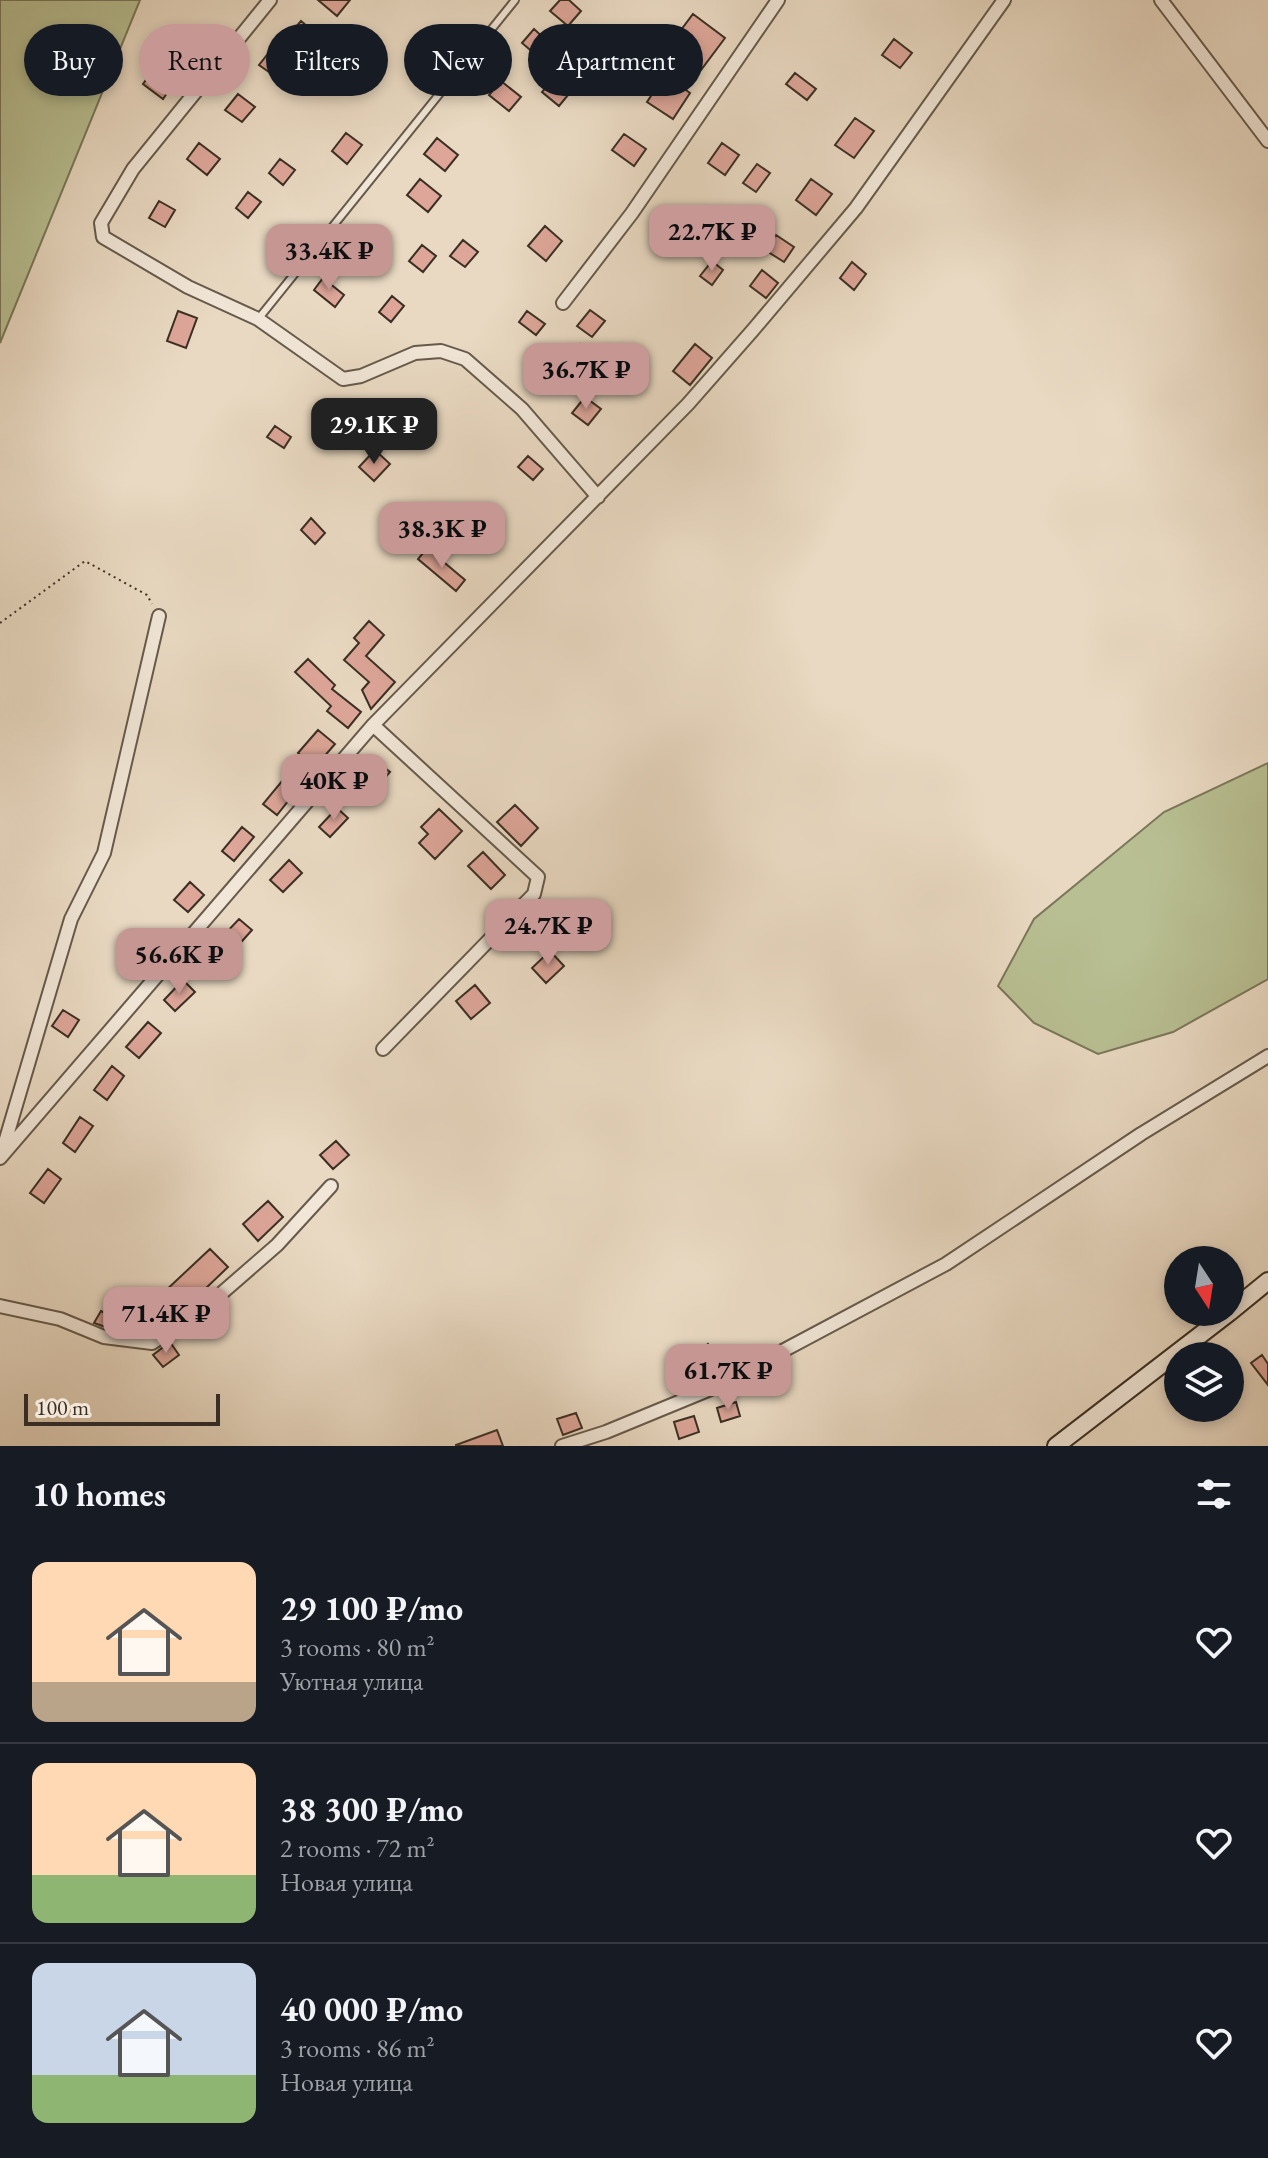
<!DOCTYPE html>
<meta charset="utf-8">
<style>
:root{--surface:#171b24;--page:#20242c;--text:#f1f3f6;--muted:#9ea1a6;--line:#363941;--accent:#c59692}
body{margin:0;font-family:"EB Garamond",serif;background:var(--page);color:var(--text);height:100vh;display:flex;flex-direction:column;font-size:30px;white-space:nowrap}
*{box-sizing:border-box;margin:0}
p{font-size:26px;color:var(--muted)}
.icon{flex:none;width:44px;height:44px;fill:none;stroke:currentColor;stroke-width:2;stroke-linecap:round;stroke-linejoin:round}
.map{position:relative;height:1446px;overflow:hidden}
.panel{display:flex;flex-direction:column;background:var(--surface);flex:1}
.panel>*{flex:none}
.guide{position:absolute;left:24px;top:24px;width:800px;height:72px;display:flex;gap:16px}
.needle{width:52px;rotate:168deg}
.tools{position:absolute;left:1164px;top:1246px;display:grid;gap:16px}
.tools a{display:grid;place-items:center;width:80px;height:80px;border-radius:50%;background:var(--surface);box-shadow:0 4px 12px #0003;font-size:40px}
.scale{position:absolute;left:24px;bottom:20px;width:196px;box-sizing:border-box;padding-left:8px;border:4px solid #3b2f23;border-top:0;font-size:22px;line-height:28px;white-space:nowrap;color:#3b2f23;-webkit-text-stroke:6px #f1e6d7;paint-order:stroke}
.price{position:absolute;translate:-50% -68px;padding:0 18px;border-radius:16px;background:var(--accent);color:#111;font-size:26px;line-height:52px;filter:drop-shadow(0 2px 4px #0008)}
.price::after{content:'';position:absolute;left:50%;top:48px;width:24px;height:18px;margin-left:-12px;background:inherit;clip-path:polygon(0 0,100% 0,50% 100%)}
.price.current{background:#222;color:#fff}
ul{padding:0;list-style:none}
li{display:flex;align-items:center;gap:24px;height:200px;padding:0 32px}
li+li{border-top:2px solid var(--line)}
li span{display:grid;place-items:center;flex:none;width:224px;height:160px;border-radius:16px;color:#555}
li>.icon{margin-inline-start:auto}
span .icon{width:96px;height:96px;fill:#fffc;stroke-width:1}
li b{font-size:34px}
h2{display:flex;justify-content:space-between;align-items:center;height:96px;padding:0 32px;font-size:34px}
.tag{padding:0 28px;border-radius:36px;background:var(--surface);box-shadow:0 4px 12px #0003;font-size:28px;line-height:72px}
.tag.current{background:var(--accent);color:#111}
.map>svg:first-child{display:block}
.green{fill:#b8bf92;stroke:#7a775a;stroke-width:2}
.building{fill:#dda699;stroke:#3b2f23;stroke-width:2}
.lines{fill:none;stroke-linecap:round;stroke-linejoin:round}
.service-casing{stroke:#665a4b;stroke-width:10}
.minor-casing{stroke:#665a4b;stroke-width:16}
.secondary-casing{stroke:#3b2f23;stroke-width:20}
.path{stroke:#3b2f23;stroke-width:2;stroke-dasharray:2 4;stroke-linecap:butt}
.service{stroke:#f1e6d7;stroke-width:6}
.minor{stroke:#f1e6d7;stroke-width:12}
.secondary{stroke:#f1e6d7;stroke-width:16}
</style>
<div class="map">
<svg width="1268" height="1446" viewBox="0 0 1268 1446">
<rect width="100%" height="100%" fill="#e9d9c2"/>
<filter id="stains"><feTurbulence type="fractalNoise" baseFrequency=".0025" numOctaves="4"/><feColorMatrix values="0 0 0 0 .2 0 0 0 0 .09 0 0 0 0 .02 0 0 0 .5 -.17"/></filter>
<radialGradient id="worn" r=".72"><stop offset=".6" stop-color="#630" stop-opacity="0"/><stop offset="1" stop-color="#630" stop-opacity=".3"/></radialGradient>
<path class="green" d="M 0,0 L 140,0 L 0,343 Z
M 1268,763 L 1268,979 L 1173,1032 L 1098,1054 L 1034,1023 L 998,986 L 1034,919 L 1164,812 Z"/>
<path class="building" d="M 318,0 L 350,0 L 337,16 Z
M 560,0 L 569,0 L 581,11 L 568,26 L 550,11 Z
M 693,14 L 725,38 L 701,70 L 669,46 Z
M 301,21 L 320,37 L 307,51 L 289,35 Z
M 534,29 L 547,41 L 535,54 L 522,43 Z
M 894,39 L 912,53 L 900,68 L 882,55 Z
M 173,42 L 192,56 L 163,99 L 143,84 Z
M 589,43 L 605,56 L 594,68 L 579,55 Z
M 271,50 L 290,65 L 279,79 L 259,65 Z
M 795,73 L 816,89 L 807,100 L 786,84 Z
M 556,75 L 573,89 L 559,106 L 542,92 Z
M 665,75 L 690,93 L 673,119 L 647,102 Z
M 501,81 L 521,97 L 509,111 L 489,95 Z
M 238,94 L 255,107 L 242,122 L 225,110 Z
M 855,118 L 874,131 L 854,158 L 835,145 Z
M 346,133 L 362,145 L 347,164 L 332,151 Z
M 624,134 L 646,149 L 634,166 L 612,150 Z
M 437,138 L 458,155 L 445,171 L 424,154 Z
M 199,143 L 220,159 L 207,175 L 187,159 Z
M 722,143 L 739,155 L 725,175 L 708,163 Z
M 280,159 L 295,170 L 283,185 L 269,173 Z
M 757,164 L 770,173 L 756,192 L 743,183 Z
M 420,179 L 441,196 L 428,212 L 407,195 Z
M 811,179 L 832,194 L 816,215 L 796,200 Z
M 248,192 L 261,202 L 248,218 L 236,208 Z
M 159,201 L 175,210 L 165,227 L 149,218 Z
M 545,226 L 562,241 L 546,261 L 528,246 Z
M 702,232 L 718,245 L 710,255 L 694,242 Z
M 776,235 L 794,247 L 784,262 L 765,250 Z
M 463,240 L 478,252 L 465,267 L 450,256 Z
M 422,245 L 436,256 L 423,272 L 409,261 Z
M 712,261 L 723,270 L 712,285 L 700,276 Z
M 852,262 L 866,274 L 854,290 L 840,278 Z
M 762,270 L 778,283 L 766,298 L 750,286 Z
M 323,278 L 344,295 L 335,307 L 314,290 Z
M 392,296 L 404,306 L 391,322 L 379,312 Z
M 590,310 L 605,321 L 592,337 L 577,326 Z
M 178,311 L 197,318 L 186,348 L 167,341 Z
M 527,311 L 545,324 L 536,335 L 519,322 Z
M 580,344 L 596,357 L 585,371 L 568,358 Z
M 695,344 L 712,358 L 690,385 L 673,371 Z
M 585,397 L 601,409 L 588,425 L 572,413 Z
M 275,426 L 291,437 L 284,448 L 267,437 Z
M 375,450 L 390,464 L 374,481 L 359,467 Z
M 528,456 L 543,469 L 533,480 L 518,467 Z
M 311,518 L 325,533 L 315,544 L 301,530 Z
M 427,548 L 465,580 L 456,591 L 418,559 Z
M 369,621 L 384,635 L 366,656 L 395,682 L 371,709 L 362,690 L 369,682 L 344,660 L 359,643 L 354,638 Z
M 308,659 L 335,685 L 332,689 L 361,712 L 348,728 L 327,711 L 331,706 L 295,672 Z
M 318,730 L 335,744 L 315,767 L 298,753 Z
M 377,762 L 390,772 L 370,795 L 357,784 Z
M 282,781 L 296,791 L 277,815 L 263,804 Z
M 515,805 L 538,828 L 521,846 L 497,822 Z
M 337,808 L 348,818 L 330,837 L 319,827 Z
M 439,809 L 462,831 L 435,859 L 419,843 L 428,834 L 421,827 Z
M 242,827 L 254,837 L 234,861 L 222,851 Z
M 483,852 L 505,875 L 491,889 L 468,866 Z
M 289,860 L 302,873 L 283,892 L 270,880 Z
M 190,882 L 204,895 L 188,912 L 174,900 Z
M 239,919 L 252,930 L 235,949 L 222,937 Z
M 138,941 L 151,952 L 136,970 L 123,958 Z
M 550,951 L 564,966 L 546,983 L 532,968 Z
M 183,980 L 195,992 L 175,1011 L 164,1000 Z
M 475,985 L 490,1003 L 471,1019 L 456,1001 Z
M 63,1010 L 79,1020 L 68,1037 L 52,1026 Z
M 148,1022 L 161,1033 L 139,1058 L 126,1047 Z
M 112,1066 L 124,1076 L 107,1100 L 94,1090 Z
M 80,1117 L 93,1126 L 75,1152 L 63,1143 Z
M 336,1141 L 349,1155 L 333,1169 L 320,1155 Z
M 48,1169 L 61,1179 L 44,1203 L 30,1193 Z
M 268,1201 L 283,1217 L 258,1241 L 243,1224 Z
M 210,1249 L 228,1267 L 178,1315 L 164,1325 L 147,1308 Z
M 101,1311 L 116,1319 L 111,1329 L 94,1323 Z
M 170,1342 L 179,1355 L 163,1367 L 153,1355 Z
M 708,1344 L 720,1360 L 705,1371 L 693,1356 Z
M 1262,1355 L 1268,1364 L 1268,1385 L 1251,1363 Z
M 736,1402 L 740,1416 L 721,1422 L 717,1408 Z
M 576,1413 L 582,1428 L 563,1435 L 557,1419 Z
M 694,1416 L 699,1432 L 679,1439 L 674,1422 Z
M 497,1430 L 503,1446 L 456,1446 L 456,1445 Z"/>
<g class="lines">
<defs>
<path id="service" d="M 259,318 L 515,0"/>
<path id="minor" d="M 270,0 L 133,169 L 101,223 L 103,237 L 188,287 L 258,319 L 343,379 L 361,376 L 415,353 L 441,351 L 465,359 L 522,409 L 598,497
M 1161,0 L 1268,141
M 563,303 L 632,213 L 778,0
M 373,725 L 538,877 L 534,894 L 383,1049
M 3,1149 L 71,919 L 104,853 L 159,616
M 0,1158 L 373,725 L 688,404 L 753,330 L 856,208 L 1004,0
M 0,1306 L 60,1319 L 104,1337 L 152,1343 L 200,1312 L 277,1245 L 331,1186
M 562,1446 L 606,1432 L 713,1388 L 946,1264 L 1141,1134 L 1268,1056"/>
<path id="secondary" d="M 1230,1312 L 1268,1281
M 1056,1446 L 1230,1312"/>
</defs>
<use href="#service" class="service-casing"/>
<use href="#minor" class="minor-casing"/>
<use href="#secondary" class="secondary-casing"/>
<path class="path" d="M 0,623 L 85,561 L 147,595 L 152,604"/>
<use href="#service" class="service"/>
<use href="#minor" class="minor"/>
<use href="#secondary" class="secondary"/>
</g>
<rect width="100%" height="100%" filter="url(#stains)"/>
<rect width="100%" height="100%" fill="url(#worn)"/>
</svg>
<div class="tools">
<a><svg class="needle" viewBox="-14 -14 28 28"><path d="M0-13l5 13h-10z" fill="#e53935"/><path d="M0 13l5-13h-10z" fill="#9ea1a6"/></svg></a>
<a><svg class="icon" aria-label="layers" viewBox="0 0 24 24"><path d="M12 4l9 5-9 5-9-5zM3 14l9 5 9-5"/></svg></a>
</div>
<div class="scale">100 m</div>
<b class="price" style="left:712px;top:273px">22.7K ₽</b>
<b class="price" style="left:329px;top:292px">33.4K ₽</b>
<b class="price" style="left:586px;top:411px">36.7K ₽</b>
<b class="price current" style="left:374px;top:466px">29.1K ₽</b>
<b class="price" style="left:442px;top:570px">38.3K ₽</b>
<b class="price" style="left:334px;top:822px">40K ₽</b>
<b class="price" style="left:548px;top:967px">24.7K ₽</b>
<b class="price" style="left:179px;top:996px">56.6K ₽</b>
<b class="price" style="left:166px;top:1355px">71.4K ₽</b>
<b class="price" style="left:728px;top:1412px">61.7K ₽</b>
<div class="guide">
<a class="tag">Buy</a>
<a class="tag current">Rent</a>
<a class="tag">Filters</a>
<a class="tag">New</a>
<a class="tag">Apartment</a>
</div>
</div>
<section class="panel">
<h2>10 homes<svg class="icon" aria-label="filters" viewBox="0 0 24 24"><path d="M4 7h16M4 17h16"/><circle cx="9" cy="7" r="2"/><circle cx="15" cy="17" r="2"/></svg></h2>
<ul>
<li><span style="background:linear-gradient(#ffd9b3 75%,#b9a48a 0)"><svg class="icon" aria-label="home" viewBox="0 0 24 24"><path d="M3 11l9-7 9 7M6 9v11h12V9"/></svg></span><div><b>29 100 ₽/mo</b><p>3 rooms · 80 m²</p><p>Уютная улица</p></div><svg class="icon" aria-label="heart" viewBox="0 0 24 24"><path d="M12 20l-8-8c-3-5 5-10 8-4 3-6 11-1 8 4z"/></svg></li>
<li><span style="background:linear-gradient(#ffd9b3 70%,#8fb573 0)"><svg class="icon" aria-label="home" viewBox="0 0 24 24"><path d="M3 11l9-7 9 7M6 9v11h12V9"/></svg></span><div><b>38 300 ₽/mo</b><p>2 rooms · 72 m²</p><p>Новая улица</p></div><svg class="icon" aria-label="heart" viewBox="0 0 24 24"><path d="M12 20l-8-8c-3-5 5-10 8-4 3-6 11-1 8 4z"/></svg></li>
<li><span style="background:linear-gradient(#c9d6e8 70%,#8fb573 0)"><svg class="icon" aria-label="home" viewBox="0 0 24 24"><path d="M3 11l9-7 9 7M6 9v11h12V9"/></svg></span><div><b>40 000 ₽/mo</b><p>3 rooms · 86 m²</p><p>Новая улица</p></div><svg class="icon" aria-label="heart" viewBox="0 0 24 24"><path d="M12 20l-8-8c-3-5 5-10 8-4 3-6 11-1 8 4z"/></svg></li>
</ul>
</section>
